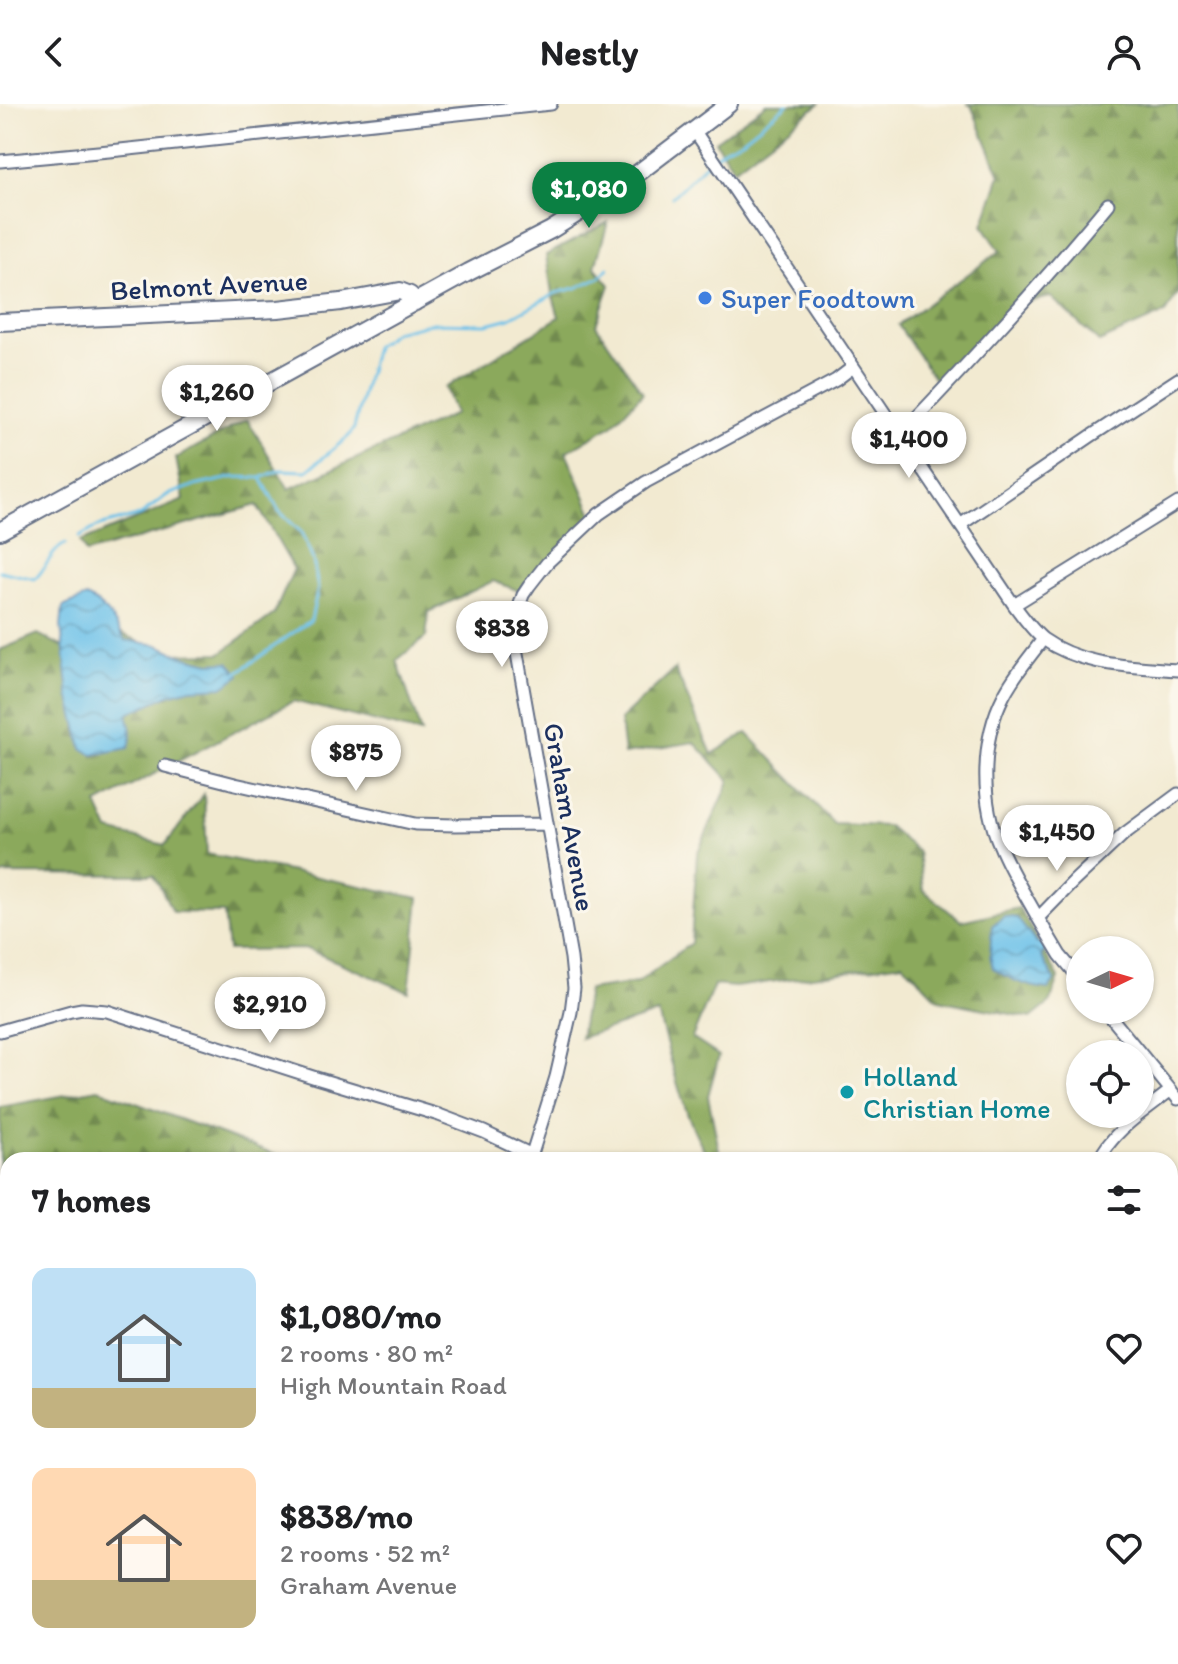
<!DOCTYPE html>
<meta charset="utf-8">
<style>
:root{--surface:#fff;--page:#f6f6f6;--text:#202124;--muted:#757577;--accent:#0b8043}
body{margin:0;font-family:Itim,sans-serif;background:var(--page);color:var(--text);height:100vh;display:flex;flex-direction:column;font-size:30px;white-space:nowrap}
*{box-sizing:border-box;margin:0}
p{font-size:26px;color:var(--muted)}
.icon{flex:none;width:44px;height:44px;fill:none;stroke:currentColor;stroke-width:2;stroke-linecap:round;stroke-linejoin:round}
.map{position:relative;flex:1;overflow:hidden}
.sheet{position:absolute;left:0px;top:1048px;width:1178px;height:512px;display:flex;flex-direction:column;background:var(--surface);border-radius:24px 24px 0 0;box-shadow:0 2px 6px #0004}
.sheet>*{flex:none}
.needle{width:52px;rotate:85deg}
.tools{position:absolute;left:1066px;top:832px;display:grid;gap:16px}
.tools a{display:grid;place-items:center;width:88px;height:88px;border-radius:50%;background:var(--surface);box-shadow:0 2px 6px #0004;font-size:40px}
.price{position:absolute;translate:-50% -68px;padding:0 18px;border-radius:28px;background:#fff;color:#222;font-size:26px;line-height:52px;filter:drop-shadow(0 2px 4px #0008)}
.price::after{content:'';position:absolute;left:50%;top:48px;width:24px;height:18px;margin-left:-12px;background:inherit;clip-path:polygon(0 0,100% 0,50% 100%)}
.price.active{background:var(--accent);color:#fff}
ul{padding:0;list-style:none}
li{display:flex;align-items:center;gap:24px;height:200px;padding:0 32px}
li span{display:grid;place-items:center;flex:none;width:224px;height:160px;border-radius:16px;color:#555}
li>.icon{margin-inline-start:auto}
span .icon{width:96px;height:96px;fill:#fffc;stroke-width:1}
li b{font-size:34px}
h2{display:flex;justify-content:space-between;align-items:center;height:96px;padding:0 32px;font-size:34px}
header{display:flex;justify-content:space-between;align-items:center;height:104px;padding:0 32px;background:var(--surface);font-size:36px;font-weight:700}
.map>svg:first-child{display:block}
.forest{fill:url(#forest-firs);stroke:#536c5d;stroke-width:2}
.water{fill:url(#water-waves);stroke:#4478a4;stroke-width:2}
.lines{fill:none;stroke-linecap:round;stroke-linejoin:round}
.stream{stroke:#6cc1e9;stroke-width:3}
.street-casing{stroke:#667086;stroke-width:15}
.secondary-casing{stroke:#667086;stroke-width:20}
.street{stroke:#fff;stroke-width:11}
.secondary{stroke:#fff;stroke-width:16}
.shop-dot{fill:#3f7fe0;stroke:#fbf7ec;stroke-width:3}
.culture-dot{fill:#0f9aa8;stroke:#fbf7ec;stroke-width:3}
.labels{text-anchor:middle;stroke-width:6;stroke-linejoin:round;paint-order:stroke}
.street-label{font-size:28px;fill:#1b2f5e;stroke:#fbf7ec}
.shop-label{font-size:28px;fill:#366cbe;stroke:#fbf7ec;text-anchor:start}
.culture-label{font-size:28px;fill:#0d838f;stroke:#fbf7ec;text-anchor:start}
</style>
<header><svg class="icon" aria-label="back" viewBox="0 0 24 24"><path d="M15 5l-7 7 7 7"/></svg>Nestly<svg class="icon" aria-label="person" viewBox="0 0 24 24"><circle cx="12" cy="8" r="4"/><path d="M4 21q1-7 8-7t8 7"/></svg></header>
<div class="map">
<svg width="1178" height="1560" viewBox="0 0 1178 1560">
<defs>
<pattern id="forest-firs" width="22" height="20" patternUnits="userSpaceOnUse" patternTransform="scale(2)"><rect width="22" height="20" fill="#8ba95c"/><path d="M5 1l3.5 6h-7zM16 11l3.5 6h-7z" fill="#718a4f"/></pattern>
<pattern id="water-waves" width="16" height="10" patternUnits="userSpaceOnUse" patternTransform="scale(2)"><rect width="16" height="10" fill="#6cc1e9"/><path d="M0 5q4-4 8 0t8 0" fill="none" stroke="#589dc0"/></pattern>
</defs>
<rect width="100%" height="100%" fill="#fbf7ec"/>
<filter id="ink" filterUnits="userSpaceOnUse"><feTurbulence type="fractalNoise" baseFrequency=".0125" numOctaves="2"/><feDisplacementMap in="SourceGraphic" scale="16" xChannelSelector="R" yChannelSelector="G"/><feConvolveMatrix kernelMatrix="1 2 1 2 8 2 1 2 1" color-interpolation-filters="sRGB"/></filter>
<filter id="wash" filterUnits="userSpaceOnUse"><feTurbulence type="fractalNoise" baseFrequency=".006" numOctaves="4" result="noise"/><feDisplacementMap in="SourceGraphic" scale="32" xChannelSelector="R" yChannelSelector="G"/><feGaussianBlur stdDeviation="1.8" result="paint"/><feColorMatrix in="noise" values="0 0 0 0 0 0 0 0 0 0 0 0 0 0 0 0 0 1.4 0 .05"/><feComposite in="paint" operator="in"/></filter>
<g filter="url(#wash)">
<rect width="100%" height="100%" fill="#f2ead1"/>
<path class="forest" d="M 766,0 L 819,0 L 734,65 L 715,37 Z
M 967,0 L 1178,0 L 1178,190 L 1165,209 L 1099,238 L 1051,193 L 1022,199 L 940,283 L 898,221 L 1000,147 L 983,121 L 1000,71 L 971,1 Z
M 608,118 L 595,163 L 610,181 L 596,221 L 643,289 L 612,321 L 566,348 L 596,417 L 522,488 L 493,477 L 429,508 L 426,533 L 397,556 L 421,629 L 293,597 L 97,700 L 109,727 L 165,741 L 204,690 L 207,750 L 419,794 L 409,888 L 307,845 L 228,846 L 224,809 L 173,808 L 154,771 L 5,770 L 0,772 L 0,546 L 38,530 L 67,545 L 88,513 L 165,550 L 221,549 L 274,510 L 294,465 L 257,401 L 86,449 L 80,438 L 184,396 L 176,354 L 247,315 L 289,385 L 455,310 L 445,284 L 559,213 L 552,189 L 546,151 Z
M 675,565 L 712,650 L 747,629 L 834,720 L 888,722 L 918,748 L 923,786 L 961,817 L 1019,804 L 1059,874 L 1050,899 L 1031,914 L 939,896 L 903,859 L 735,883 L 714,881 L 692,934 L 719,952 L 708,992 L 721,1056 L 711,1056 C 685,1022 670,951 658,909 L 580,934 L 588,886 L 637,879 L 691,839 L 697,750 L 730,677 L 694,638 L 624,650 L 620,616 Z
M 98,985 L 290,1056 L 8,1056 L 8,1149 L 0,1150 L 0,1003 Z
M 0,1254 L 8,1260 L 8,1457 L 0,1461 Z
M 1178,1407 L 1178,1459 L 1170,1467 L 1170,1415 Z
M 806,1552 L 1087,1552 L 1079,1560 L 796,1560 Z"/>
<path class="water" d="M 86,493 C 108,503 113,516 125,536 L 158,541 L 182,552 L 210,559 L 229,558 L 240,571 L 222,583 L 190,585 L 169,591 L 127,610 C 130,623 134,632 128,644 L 93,651 L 82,644 L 69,590 L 61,522 L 63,503 Z
M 1004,812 L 1017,814 L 1036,839 L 1043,840 L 1046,845 L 1041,852 L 1055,876 L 1049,885 C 1028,883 1011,877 993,864 L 990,851 L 992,822 Z
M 928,1552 L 978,1552 L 981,1557 L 978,1560 L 919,1560 Z"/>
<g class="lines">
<path class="stream" d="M 716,51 L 725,44 L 742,36 L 787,0
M 672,93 L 710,56
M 79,433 L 99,422 L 141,411 L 167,391 L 190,383 L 235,373 L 261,374 L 280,366 L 307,367 L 349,332 L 354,324 L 375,243 L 394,228 L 433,219 L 487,220 L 510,214 L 556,189 L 576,184 L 600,173 L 608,164
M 0,467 L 35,475 C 46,465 51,447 65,440
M 237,569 L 311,516 L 318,484 L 313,456 L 301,428 L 279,407 L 261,374"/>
</g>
</g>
<g filter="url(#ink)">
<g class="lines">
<defs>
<path id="street" d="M 694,26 L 1014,501 C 1023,513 1032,526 1043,535 C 1082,563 1132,562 1178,566
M 0,57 L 120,46 L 551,0
M 899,332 C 971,256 1042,180 1108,100
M 960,421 L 1091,332 L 1178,275
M 1014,501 L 1178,399
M 165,662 L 235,680 L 415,720 L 455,721 L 547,720
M 1038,814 C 1025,790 1010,767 1000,742 C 980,697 981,635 1004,591 C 1014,571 1030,553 1043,535
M 1080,875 L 1060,851 L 1038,814 L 1074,777 L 1124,730 L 1178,690
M 1105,906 L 1178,995
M 0,927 L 71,907 L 82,905 L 107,907 L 316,974 L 439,1011 L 484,1028 L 532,1051
M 530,1056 L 556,973 L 571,908 L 574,884 L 571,854 L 515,538 L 516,512 L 523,491 L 529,482 L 547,459 L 599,410 L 646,378 L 836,276 L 853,263
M 1099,1056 C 1113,1026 1146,1006 1171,986
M 184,1552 L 186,1560
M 369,1552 L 371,1560
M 595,1552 L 608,1557 L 634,1560
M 16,1560 L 18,1552
M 636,1560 L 662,1558 L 678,1552"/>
<path id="secondary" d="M 0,218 L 278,205 L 341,198 L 400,187 L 410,191 L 415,198
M 0,427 L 469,168 L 551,126 L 621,82 L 729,0
M 0,1173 L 8,1172
M 1170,1347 L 1178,1342"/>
</defs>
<use href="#street" class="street-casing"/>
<use href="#secondary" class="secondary-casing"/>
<use href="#street" class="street"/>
<use href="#secondary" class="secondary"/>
</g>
</g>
<circle class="shop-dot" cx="705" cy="194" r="8"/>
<circle class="culture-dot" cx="847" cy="988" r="8"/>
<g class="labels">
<g class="street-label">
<text transform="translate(209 181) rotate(-3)" y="10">Belmont Avenue</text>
<text transform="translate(570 713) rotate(80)" y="10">Graham Avenue</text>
</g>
<g class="shop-label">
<text x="721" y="204">Super Foodtown</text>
</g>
<g class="culture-label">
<text x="863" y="982">Holland<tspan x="863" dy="32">Christian Home</tspan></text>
</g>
</g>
</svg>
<div class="tools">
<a><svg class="needle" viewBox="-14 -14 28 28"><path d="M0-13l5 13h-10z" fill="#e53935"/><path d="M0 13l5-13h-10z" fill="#757577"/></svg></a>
<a><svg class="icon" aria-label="locate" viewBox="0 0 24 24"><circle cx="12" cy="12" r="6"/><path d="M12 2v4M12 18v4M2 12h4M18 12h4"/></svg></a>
</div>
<b class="price active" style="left:589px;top:126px">$1,080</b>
<b class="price" style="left:217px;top:329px">$1,260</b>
<b class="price" style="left:909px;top:376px">$1,400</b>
<b class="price" style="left:502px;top:565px">$838</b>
<b class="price" style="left:356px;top:689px">$875</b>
<b class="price" style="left:1057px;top:769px">$1,450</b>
<b class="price" style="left:270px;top:941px">$2,910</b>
<section class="sheet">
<h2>7 homes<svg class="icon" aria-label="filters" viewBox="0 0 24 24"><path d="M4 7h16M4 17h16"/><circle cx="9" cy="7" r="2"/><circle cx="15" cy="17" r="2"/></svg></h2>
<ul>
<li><span style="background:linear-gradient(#bfe0f5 75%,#c2b280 0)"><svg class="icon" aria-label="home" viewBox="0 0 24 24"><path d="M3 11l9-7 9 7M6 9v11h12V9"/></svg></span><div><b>$1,080/mo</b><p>2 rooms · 80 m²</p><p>High Mountain Road</p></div><svg class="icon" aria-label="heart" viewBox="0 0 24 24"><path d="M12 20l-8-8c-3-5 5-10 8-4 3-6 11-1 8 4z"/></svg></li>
<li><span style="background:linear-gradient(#ffd9b3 70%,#c2b280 0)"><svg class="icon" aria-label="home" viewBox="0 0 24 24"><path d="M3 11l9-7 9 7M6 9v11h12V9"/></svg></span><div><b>$838/mo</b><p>2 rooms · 52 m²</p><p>Graham Avenue</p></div><svg class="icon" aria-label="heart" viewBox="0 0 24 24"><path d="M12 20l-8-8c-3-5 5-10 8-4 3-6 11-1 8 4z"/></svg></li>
</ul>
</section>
</div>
